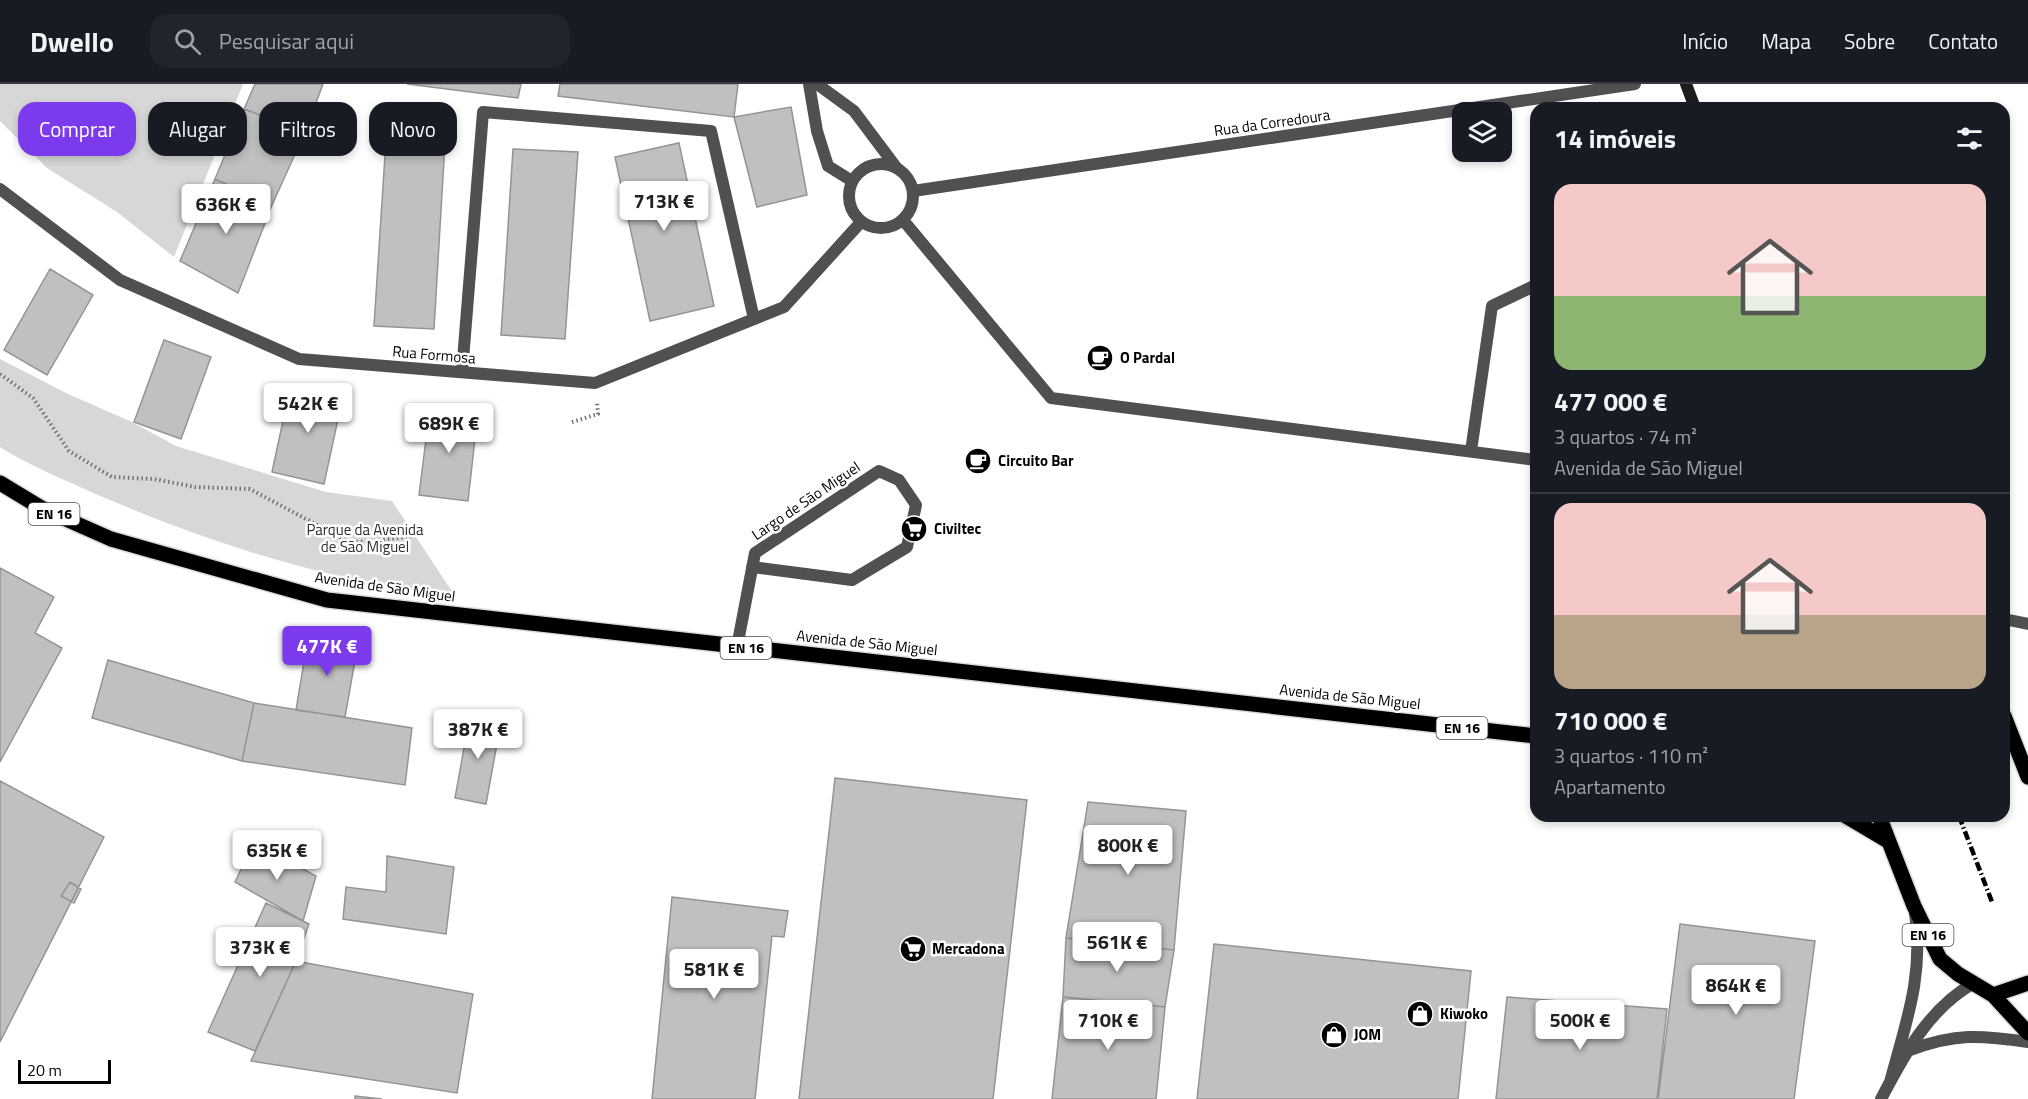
<!DOCTYPE html>
<html lang="pt">
<meta charset="utf-8">
<style>
:root{--surface:#171b24;--page:#20242c;--text:#f1f3f6;--muted:#9ea1a6;--line:#363941;--accent:#7c3aed}
body{margin:0;font-family:"Titillium Web",sans-serif;background:var(--page);color:var(--text);height:100vh;display:flex;flex-direction:column;font-size:22px;white-space:nowrap}
*{box-sizing:border-box;margin:0}
p{font-size:20px;color:var(--muted)}
.icon{flex:none;width:33px;height:33px;fill:none;stroke:currentColor;stroke-width:2;stroke-linecap:round;stroke-linejoin:round}
.map{position:relative;flex:1;overflow:hidden}
.side{position:absolute;left:1530px;top:18px;width:480px;height:720px;display:flex;flex-direction:column;background:var(--surface);border-radius:18px;box-shadow:0 3px 9px #0003}
.side>*{flex:none}
.guide{position:absolute;left:18px;top:18px;width:570px;height:54px;display:flex;gap:12px}
.buttons{position:absolute;left:1452px;top:18px;display:grid;gap:12px}
.buttons a{display:grid;place-items:center;width:60px;height:60px;border-radius:12px;background:var(--surface);box-shadow:0 3px 9px #0003;font-size:30px}
.scale{position:absolute;left:18px;bottom:15px;width:93px;box-sizing:border-box;padding-left:6px;border:3px solid #000;border-top:0;font-size:16px;line-height:21px;white-space:nowrap;color:#000;-webkit-text-stroke:4px #fff;paint-order:stroke}
.price{position:absolute;translate:-50% -51px;padding:0 14px;border-radius:6px;background:#fff;color:#222;font-size:20px;line-height:39px;filter:drop-shadow(0 2px 3px #0008)}
.price::after{content:'';position:absolute;left:50%;top:36px;width:18px;height:14px;margin-left:-9px;background:inherit;clip-path:polygon(0 0,100% 0,50% 100%)}
.price.selected{background:var(--accent);color:#fff}
ul{padding:0;list-style:none}
li{display:grid;align-content:center;gap:12px;height:318px;padding:0 24px}
li+li{border-top:2px solid var(--line)}
li span{display:grid;place-items:center;height:186px;border-radius:18px;color:#555}
li>.icon{margin-inline-start:auto}
span .icon{width:108px;height:108px;fill:#fffc;stroke-width:1}
li b{font-size:26px}
h2{display:flex;justify-content:space-between;align-items:center;height:72px;padding:0 24px;font-size:26px}
.pill{padding:0 21px;border-radius:18px;background:var(--surface);box-shadow:0 3px 9px #0003;font-size:21px;line-height:54px}
.pill.selected{background:var(--accent);color:#fff}
header{display:flex;align-items:center;gap:36px;box-sizing:border-box;height:84px;padding:0 30px;background:var(--surface);border-bottom:2px solid var(--line)}
header strong{font-size:28px}
nav{display:flex;gap:33px;margin-inline-start:auto;font-size:21px}
.search{width:420px;height:54px;background:var(--page);display:flex;align-items:center;gap:15px;box-sizing:border-box;padding:0 21px;border-radius:18px;color:var(--muted);font-size:22px}
.map>svg:first-child{display:block}
.green{fill:#d7d7d7}
.building{fill:#c0c0c0;stroke:#949494;stroke-width:1.5}
.lines{fill:none;stroke-linecap:round;stroke-linejoin:round}
.primary-casing{stroke:#dbdbdb;stroke-width:18}
.path{stroke:#727272;stroke-width:4;stroke-dasharray:1.5 3;stroke-linecap:butt}
.street{stroke:#505050;stroke-width:12}
.secondary{stroke:#1d1d1d;stroke-width:12}
.primary{stroke:#000;stroke-width:15}
.rail{stroke:#000;stroke-width:4.5;stroke-dasharray:9 3 1.5 3;stroke-linecap:butt}
.labels{text-anchor:middle;stroke-width:5;stroke-linejoin:round;paint-order:stroke}
.shield{fill:#fff;stroke:#4c4c4c;stroke-width:1.5}
.shield-label{font-size:14px;font-weight:bold;fill:#000}
.street-label{font-size:15px;fill:#000;stroke:#fff}
.poi-label{font-size:15px;font-weight:bold;fill:#000;stroke:#fff;text-anchor:start}
.park-label{font-size:15px;fill:#2e2e2e;stroke:#fff}
</style>
<header>
<strong>Dwello</strong>
<div class="search"><svg class="icon" aria-label="search" viewBox="0 0 24 24"><circle cx="10" cy="10" r="6"/><path d="M15 15l6 6"/></svg>Pesquisar aqui</div>
<nav><a>Início</a><a>Mapa</a><a>Sobre</a><a>Contato</a></nav>
</header>
<div class="map">
<svg width="2028" height="1015" viewBox="0 0 2028 1015">
<rect width="100%" height="100%" fill="#fff"/>
<path class="green" d="M 0,0 L 243,0 L 174,173 L 117,128 L 47,84 L 0,37 Z
M 0,275 L 68,310 L 132,338 L 176,362 L 326,408 L 392,417 L 455,512 C 417,505 377,500 339,492 C 256,473 175,444 98,411 C 65,396 30,382 0,363 Z"/>
<path class="building" d="M 255,0 L 323,0 L 305,48 L 244,25 Z
M 407,0 L 521,0 L 518,14 Z
M 560,0 L 738,0 L 734,33 L 558,12 Z
M 791,23 L 807,111 L 757,123 L 734,33 Z
M 244,25 L 305,48 L 272,121 L 215,95 Z
M 386,56 L 445,59 L 434,245 L 374,242 Z
M 679,59 L 714,222 L 650,237 L 615,73 Z
M 513,65 L 578,68 L 565,255 L 501,251 Z
M 215,95 L 272,121 L 238,209 L 180,177 Z
M 50,185 L 93,211 L 47,291 L 4,266 Z
M 164,256 L 211,273 L 181,355 L 134,338 Z
M 291,300 L 343,312 L 324,400 L 272,388 Z
M 430,323 L 478,328 L 468,417 L 419,411 Z
M 0,484 L 54,513 L 35,549 L 62,564 L 0,678 Z
M 308,554 L 358,560 L 345,633 L 296,626 Z
M 108,576 L 254,619 L 242,677 L 92,634 Z
M 254,619 L 412,644 L 405,701 L 242,677 Z
M 470,631 L 501,638 L 486,720 L 455,714 Z
M 835,694 L 1027,716 L 993,1015 L 799,1015 Z
M 0,697 L 104,753 L 0,958 Z
M 1088,718 L 1186,727 L 1174,866 L 1066,854 Z
M 254,758 L 316,792 L 303,837 L 235,798 Z
M 387,772 L 454,783 L 446,850 L 343,835 L 346,803 L 386,808 Z
M 70,798 L 81,805 L 74,819 L 61,812 Z
M 672,813 L 788,827 L 784,853 L 772,852 L 755,1015 L 652,1015 Z
M 266,819 L 309,840 L 296,877 L 255,967 L 208,948 Z
M 1680,840 L 1815,857 L 1794,1015 L 1658,1015 Z
M 1066,854 L 1174,866 L 1165,923 L 1063,913 Z
M 1214,860 L 1471,887 L 1458,1015 L 1197,1015 Z
M 296,877 L 473,910 L 457,1009 L 251,977 Z
M 1063,913 L 1165,923 L 1156,1015 L 1052,1015 Z
M 1507,913 L 1667,925 L 1657,1015 L 1496,1015 Z
M 355,1012 L 382,1015 L 355,1015 Z"/>
<g class="lines">
<defs>
<path id="primary" d="M 0,399 L 43,425 L 111,455 L 327,516 L 1536,652
M 2004,632 L 2028,693
M 1846,732 L 1888,757
M 1879,732 L 1914,822 L 1940,875 L 1958,890 L 1993,911 L 2028,899
M 1993,911 L 2028,949"/>
</defs>
<use href="#primary" class="primary-casing"/>
<path class="path" d="M 0,290 L 33,314 L 69,367 L 112,393 L 154,395 L 195,403 L 250,405 L 351,459 L 415,452
M 572,338 L 598,330 L 597,319"/>
<path class="street" d="M 809,0 L 817,47 L 828,82 L 852,97
M 817,0 L 854,27 L 896,83
M849 112a32 32 0 1 1 64 0a32 32 0 1 1-64 0Z
M 0,105 L 120,196 L 299,275 L 595,299 L 784,223 L 861,138
M 913,107 L 1635,0
M 903,136 L 1051,314 L 1536,376
M 462,288 L 483,28 L 711,47 L 754,235
M 1471,367 L 1492,222 L 1536,201
M 2004,535 L 2028,540
M 737,563 L 755,469 L 879,387 L 899,396 L 916,421 L 907,463 L 852,496 L 752,483
M 1910,966 C 1956,949 1980,951 2028,958
M 1890,998 C 1906,938 1924,892 1915,829
M 1881,1015 C 1904,971 1929,924 1974,899"/>
<path class="secondary" d="M 1686,0 L 1695,24"/>
<use href="#primary" class="primary"/>
<path class="rail" d="M 1959,732 L 1992,818"/>
</g>
<defs>
<symbol id="cafe-disc" viewBox="-11 -11 22 22"><circle r="9.5" fill="#000" stroke="#fff"/><path d="M-5.5-4.5H6V0H3Q3 3.5 0 3.5H-2.5Q-5.5 3.5-5.5 0ZM3-3.2v2h1.7v-2ZM-6 4.5H4V6H-6Z" fill="#fff"/></symbol>
<symbol id="supermarket-disc" viewBox="-11 -11 22 22"><circle r="9.5" fill="#000" stroke="#fff"/><path d="M-6-5.5h2.5l.6 2H6L4.5 2H-2.5L-4.4-4H-6ZM-1.5 3.2a1.3 1.3 0 1 0 .1 0ZM3 3.2a1.3 1.3 0 1 0 .1 0Z" fill="#fff"/></symbol>
<symbol id="shop-disc" viewBox="-11 -11 22 22"><circle r="9.5" fill="#000" stroke="#fff"/><path d="M-5-2.5h2.3a2.7 3.5 0 0 1 5.4 0H5L5.5 6h-11ZM-1.5-2.5h3a1.5 2.3 0 0 0-3 0Z" fill="#fff"/></symbol>
</defs>
<g fill-rule="evenodd">
<use href="#cafe-disc" x="1085" y="259" width="30" height="30"/>
<use href="#cafe-disc" x="963" y="362" width="30" height="30"/>
<use href="#supermarket-disc" x="899" y="430" width="30" height="30"/>
<use href="#supermarket-disc" x="898" y="850" width="30" height="30"/>
<use href="#shop-disc" x="1405" y="915" width="30" height="30"/>
<use href="#shop-disc" x="1319" y="936" width="30" height="30"/>
</g>
<g class="labels">
<g class="shield">
<rect x="28.5" y="419" width="51" height="22" rx="4.5"/>
<rect x="720.5" y="553" width="51" height="22" rx="4.5"/>
<rect x="1436.5" y="633" width="51" height="22" rx="4.5"/>
<rect x="1902.5" y="840" width="51" height="22" rx="4.5"/>
</g>
<g class="shield-label">
<text x="54" y="435">EN 16</text>
<text x="746" y="569">EN 16</text>
<text x="1462" y="649">EN 16</text>
<text x="1928" y="856">EN 16</text>
</g>
<g class="street-label">
<text transform="translate(1272 39) rotate(-8)" y="5">Rua da Corredoura</text>
<text transform="translate(434 271) rotate(5)" y="5">Rua Formosa</text>
<text transform="translate(806 417) rotate(-34)" y="5">Largo de São Miguel</text>
<text transform="translate(385 503) rotate(8)" y="5">Avenida de São Miguel</text>
<text transform="translate(867 559) rotate(6)" y="5">Avenida de São Miguel</text>
<text transform="translate(1350 613) rotate(6)" y="5">Avenida de São Miguel</text>
</g>
<g class="poi-label">
<text x="1120" y="279">O Pardal</text>
<text x="998" y="382">Circuito Bar</text>
<text x="934" y="450">Civiltec</text>
<text x="932" y="870">Mercadona</text>
<text x="1440" y="935">Kiwoko</text>
<text x="1354" y="956">JOM</text>
</g>
<g class="park-label">
<text x="365" y="451">Parque da Avenida<tspan x="365" dy="17">de São Miguel</tspan></text>
</g>
</g>
</svg>
<div class="buttons">
<a><svg class="icon" aria-label="layers" viewBox="0 0 24 24"><path d="M12 4l9 5-9 5-9-5zM3 14l9 5 9-5"/></svg></a>
</div>
<div class="scale">20 m</div>
<b class="price" style="left:664px;top:148px">713K €</b>
<b class="price" style="left:226px;top:151px">636K €</b>
<b class="price" style="left:308px;top:350px">542K €</b>
<b class="price" style="left:449px;top:370px">689K €</b>
<b class="price selected" style="left:327px;top:593px">477K €</b>
<b class="price" style="left:478px;top:676px">387K €</b>
<b class="price" style="left:1128px;top:792px">800K €</b>
<b class="price" style="left:277px;top:797px">635K €</b>
<b class="price" style="left:1117px;top:889px">561K €</b>
<b class="price" style="left:260px;top:894px">373K €</b>
<b class="price" style="left:714px;top:916px">581K €</b>
<b class="price" style="left:1736px;top:932px">864K €</b>
<b class="price" style="left:1108px;top:967px">710K €</b>
<b class="price" style="left:1580px;top:967px">500K €</b>
<div class="guide">
<a class="pill selected">Comprar</a>
<a class="pill">Alugar</a>
<a class="pill">Filtros</a>
<a class="pill">Novo</a>
</div>
<section class="side">
<h2>14 imóveis<svg class="icon" aria-label="filters" viewBox="0 0 24 24"><path d="M4 7h16M4 17h16"/><circle cx="9" cy="7" r="2"/><circle cx="15" cy="17" r="2"/></svg></h2>
<ul>
<li><span style="background:linear-gradient(#f6c9c9 60%,#8fb573 0)"><svg class="icon" aria-label="home" viewBox="0 0 24 24"><path d="M3 11l9-7 9 7M6 9v11h12V9"/></svg></span><div><b>477 000 €</b><p>3 quartos · 74 m²</p><p>Avenida de São Miguel</p></div></li>
<li><span style="background:linear-gradient(#f6c9c9 60%,#b9a48a 0)"><svg class="icon" aria-label="home" viewBox="0 0 24 24"><path d="M3 11l9-7 9 7M6 9v11h12V9"/></svg></span><div><b>710 000 €</b><p>3 quartos · 110 m²</p><p>Apartamento</p></div></li>
</ul>
</section>
</div>
